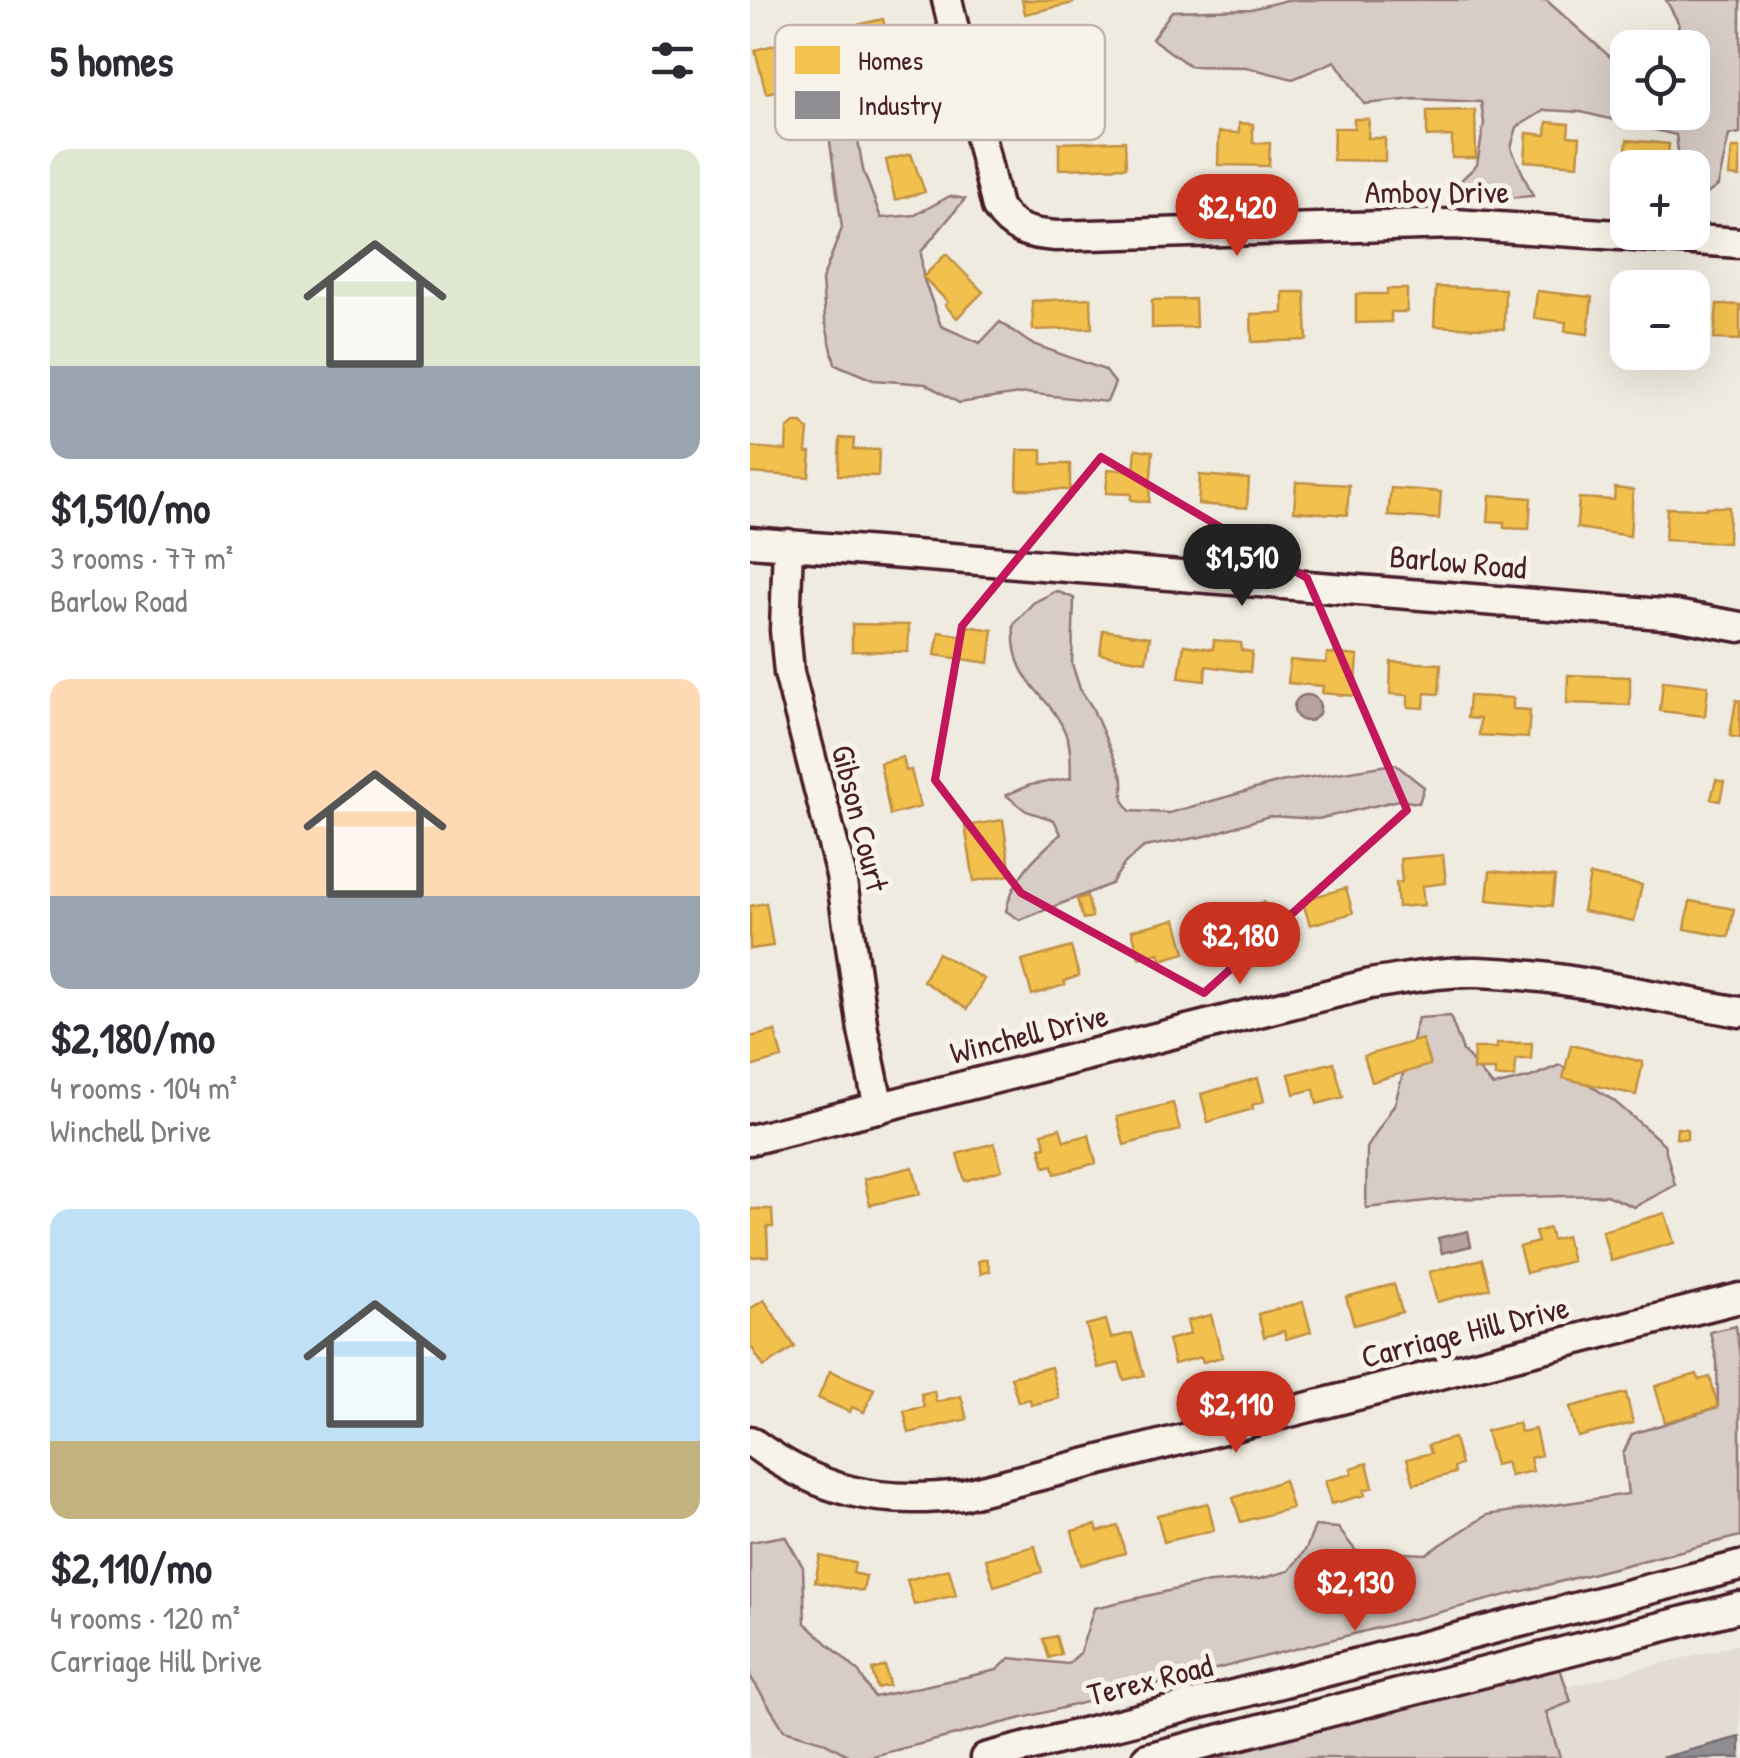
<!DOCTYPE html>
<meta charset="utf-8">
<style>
:root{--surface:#fff;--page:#f2f2f3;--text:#2b2b33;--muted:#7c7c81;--accent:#c8321e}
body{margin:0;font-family:"Patrick Hand",sans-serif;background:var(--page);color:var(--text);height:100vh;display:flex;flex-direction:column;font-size:38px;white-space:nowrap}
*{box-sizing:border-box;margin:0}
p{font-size:32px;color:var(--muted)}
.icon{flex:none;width:55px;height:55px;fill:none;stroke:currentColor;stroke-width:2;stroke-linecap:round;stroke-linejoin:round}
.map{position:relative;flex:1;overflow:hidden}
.drawer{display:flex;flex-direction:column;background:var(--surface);width:750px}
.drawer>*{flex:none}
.fabs{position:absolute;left:860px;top:30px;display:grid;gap:20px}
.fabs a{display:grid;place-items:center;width:100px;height:100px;border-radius:20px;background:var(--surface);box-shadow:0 10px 40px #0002;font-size:50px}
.price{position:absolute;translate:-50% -85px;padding:0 22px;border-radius:35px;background:var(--accent);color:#fff;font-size:32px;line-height:65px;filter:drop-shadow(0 2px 5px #0008)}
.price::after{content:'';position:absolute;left:50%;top:60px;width:30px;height:22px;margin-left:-15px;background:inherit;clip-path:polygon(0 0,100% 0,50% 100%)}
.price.selected{background:#222;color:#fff}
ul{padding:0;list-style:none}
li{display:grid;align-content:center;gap:20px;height:530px;padding:0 50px}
li span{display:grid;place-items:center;height:310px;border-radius:20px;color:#555}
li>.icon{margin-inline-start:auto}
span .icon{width:180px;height:180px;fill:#fffc;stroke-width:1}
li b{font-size:42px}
h2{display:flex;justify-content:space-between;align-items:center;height:120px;padding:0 50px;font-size:42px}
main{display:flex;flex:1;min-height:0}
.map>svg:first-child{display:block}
.built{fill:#e3dcd2}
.green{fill:#d8cdc6;stroke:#917678;stroke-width:2.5}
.water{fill:#b7a4a2;stroke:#8b6f72;stroke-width:2.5}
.homes{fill:#f2c14e;stroke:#c09044;stroke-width:2.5}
.industry{fill:#8d8d92;stroke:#796c73;stroke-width:2.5}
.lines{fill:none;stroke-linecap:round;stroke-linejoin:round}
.minor-casing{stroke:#4a1f2b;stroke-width:35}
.minor{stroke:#f7f3e8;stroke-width:28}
.marked{fill:none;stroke:#c2185b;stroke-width:8;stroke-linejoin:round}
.labels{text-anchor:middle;stroke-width:10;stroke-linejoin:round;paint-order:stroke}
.street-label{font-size:32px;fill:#4a1f2b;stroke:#f7f3e8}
.key{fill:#f7f3e8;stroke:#c3b3af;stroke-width:2.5}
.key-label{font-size:28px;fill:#4a1f2b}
</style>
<main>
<section class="drawer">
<h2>5 homes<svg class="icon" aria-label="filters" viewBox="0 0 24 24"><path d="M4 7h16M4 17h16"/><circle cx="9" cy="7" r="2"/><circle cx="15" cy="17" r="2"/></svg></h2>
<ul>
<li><span style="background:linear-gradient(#dfe7d0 70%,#9aa5b1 0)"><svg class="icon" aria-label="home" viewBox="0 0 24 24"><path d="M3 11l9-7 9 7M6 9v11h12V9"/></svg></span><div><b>$1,510/mo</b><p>3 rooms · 77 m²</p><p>Barlow Road</p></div></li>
<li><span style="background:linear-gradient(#ffd9b3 70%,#9aa5b1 0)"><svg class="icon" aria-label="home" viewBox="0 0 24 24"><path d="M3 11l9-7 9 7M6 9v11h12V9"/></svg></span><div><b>$2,180/mo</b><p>4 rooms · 104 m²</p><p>Winchell Drive</p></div></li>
<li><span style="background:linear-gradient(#bfe0f5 75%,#c2b280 0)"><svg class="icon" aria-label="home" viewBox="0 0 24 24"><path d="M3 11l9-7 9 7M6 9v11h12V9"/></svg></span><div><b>$2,110/mo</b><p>4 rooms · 120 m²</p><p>Carriage Hill Drive</p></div></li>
</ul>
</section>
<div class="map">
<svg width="990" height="1758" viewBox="0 0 990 1758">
<rect width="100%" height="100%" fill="#f0ebe0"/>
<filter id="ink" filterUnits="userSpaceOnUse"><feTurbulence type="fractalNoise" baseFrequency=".01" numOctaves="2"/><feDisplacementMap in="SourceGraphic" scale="20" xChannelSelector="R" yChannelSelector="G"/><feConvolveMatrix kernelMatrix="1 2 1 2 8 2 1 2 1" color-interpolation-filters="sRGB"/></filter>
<g filter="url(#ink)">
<path class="built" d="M 990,1644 L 990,1758 L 530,1758 Z
M 0,1676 L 34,1730 L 72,1741 L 103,1758 L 0,1758 Z"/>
<path class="green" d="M 537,0 L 796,0 L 867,63 L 877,63 L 878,112 L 942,112 L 942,48 L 922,47 L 929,24 L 916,0 L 990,0 L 990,133 L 979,135 L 968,186 L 943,204 L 942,168 L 930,167 L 926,135 L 831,112 L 795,110 L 767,127 L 761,148 L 783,196 L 719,201 L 708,183 L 727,165 L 734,123 L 731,102 L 665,99 L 614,104 L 585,61 L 543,79 L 496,67 L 440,66 L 402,39 L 422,11 L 501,9 Z
M 97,94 L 104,116 L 113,170 L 131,218 L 165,215 L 200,196 L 215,199 L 171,252 L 173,277 L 191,326 L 230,343 L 250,322 L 280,343 L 355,370 L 365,383 L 357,402 L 276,393 L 209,403 L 176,384 L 123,380 L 85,364 L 75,320 L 72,280 L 92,228 L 79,135 L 79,100 Z
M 306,591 L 324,598 L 322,664 L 330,689 L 342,707 L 373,779 L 373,800 L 380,811 L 419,813 L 530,782 L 645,764 L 674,787 L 669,803 L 649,800 L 568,819 L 519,816 L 456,836 L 394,847 L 375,863 L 361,884 L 270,920 L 256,911 C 263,876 286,856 311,834 L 304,820 L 276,811 L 256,795 L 280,785 L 321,778 C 320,765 322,749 317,737 C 299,688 260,687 264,624 L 283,603 Z
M 700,1016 L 713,1051 L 743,1086 L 781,1077 L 810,1065 L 864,1101 L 914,1144 L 925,1185 L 884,1207 L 856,1195 L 693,1199 L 616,1208 L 617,1148 L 645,1103 L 668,1018 Z
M 986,1326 L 990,1357 L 990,1536 L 115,1758 L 103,1758 L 72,1741 L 34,1730 L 0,1676 L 0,1542 L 35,1536 L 53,1567 L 55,1623 L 108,1671 L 124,1697 L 247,1670 L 260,1658 L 318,1664 L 330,1653 L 344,1608 L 449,1584 L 509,1579 L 539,1571 L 556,1549 L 565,1526 L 588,1528 L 606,1551 L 676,1554 L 737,1515 L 878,1494 L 873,1454 L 882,1434 L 968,1407 L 967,1361 L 960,1332 Z
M 809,1665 L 821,1702 L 796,1712 L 810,1758 L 431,1758 Z"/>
<path class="water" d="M544 708a13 13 0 1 1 26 0a13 13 0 1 1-26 0Z
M 718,1231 L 721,1246 L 692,1253 L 688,1238 Z"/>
<path class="homes" d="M 272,0 L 322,0 L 323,3 L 275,14 Z
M 133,19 L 148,82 L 122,88 L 107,25 Z
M 28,44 L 31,54 L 55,48 L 67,97 L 54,100 L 51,85 L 16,93 L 5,50 Z
M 725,110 L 726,158 L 702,158 L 702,136 L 677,137 L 677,111 Z
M 604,119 L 619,119 L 618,138 L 635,138 L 635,161 L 583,160 L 584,128 L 604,128 Z
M 797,122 L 819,124 L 818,136 L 830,137 L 828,165 L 775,161 L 777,133 L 796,135 Z
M 489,123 L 503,124 L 503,143 L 520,143 L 519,166 L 468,165 L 469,132 L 489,133 Z
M 877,140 L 919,144 L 917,168 L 878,168 L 878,171 L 874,170 Z
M 375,141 L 376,167 L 309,169 L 309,143 Z
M 982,148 L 990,148 L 990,177 L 979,176 Z
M 161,154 L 175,192 L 145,200 L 136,160 Z
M 196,254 L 233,292 L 207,318 L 195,305 L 198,302 L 173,277 Z
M 686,287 L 755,289 L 754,329 L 684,326 Z
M 637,289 L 657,289 L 657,312 L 641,312 L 641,322 L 606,323 L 606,294 L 637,294 Z
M 787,291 L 842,297 L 838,334 L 815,331 L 816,322 L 784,318 Z
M 533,292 L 555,292 L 557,340 L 502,342 L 501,314 L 533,313 Z
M 341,298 L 342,328 L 283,330 L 282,301 Z
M 445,299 L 446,327 L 402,328 L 402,300 Z
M 967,304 L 990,305 L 990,340 L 964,339 Z
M 44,423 L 52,423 L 58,430 L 56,452 L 61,452 L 59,477 L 0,473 L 0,447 L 36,450 L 37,429 Z
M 90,438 L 104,439 L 103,449 L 129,450 L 128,476 L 88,475 Z
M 386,449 L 403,451 L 399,502 L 381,500 L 381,494 L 356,493 L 358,469 L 384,471 Z
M 268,450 L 292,450 L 292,464 L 320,464 L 320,490 L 267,489 Z
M 450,475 L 499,479 L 497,508 L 448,504 Z
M 546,482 L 599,485 L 597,515 L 544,511 Z
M 641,488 L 691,492 L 689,519 L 638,516 Z
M 865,488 L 883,490 L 880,536 L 827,528 L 829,498 L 864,500 Z
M 740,495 L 781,498 L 779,529 L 754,528 L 754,522 L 738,521 Z
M 956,507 L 979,507 L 978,543 L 915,540 L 917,508 L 956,509 Z
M 102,624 L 159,625 L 158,652 L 102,651 Z
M 217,626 L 243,630 L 239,663 L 185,655 L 189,632 L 215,636 Z
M 353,630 L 400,637 L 396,661 L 350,654 Z
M 464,640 L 491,643 L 491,650 L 502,652 L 500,672 L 456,666 L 455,681 L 429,678 L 434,645 L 463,649 Z
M 577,653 L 608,656 L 605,696 L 572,693 L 573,686 L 538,683 L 540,660 L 576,663 Z
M 641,662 L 691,664 L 689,694 L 675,693 L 674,708 L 658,707 L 658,695 L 640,694 Z
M 818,675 L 880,677 L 880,705 L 817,703 Z
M 913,681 L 958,686 L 955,716 L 910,711 Z
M 719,696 L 763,698 L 763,709 L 780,710 L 778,738 L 729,735 L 730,719 L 717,718 Z
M 986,700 L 990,701 L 990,738 L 980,736 Z
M 153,757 L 156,771 L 161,770 L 170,807 L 140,815 L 130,763 Z
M 966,780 L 974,782 L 970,801 L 961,799 Z
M 253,820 L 261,875 L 224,881 L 215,826 Z
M 693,855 L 696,883 L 672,886 L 674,905 L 648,907 L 646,883 L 652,882 L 650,859 Z
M 740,871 L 805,877 L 802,906 L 737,900 Z
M 840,875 L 892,885 L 884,921 L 833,911 Z
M 596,888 L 603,913 L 560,925 L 552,900 Z
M 337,896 L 342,917 L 333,919 L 327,899 Z
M 940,901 L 984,909 L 979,937 L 935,929 Z
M 514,902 L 521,930 L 473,943 L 465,916 Z
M 16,903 L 23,946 L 0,949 L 0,906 Z
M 426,919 L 435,953 L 411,960 L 409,953 L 389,958 L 382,930 Z
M 321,947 L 329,976 L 314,981 L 315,985 L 282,995 L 272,961 Z
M 188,953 L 234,979 L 217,1009 L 173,981 Z
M 25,1031 L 32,1058 L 0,1067 L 0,1037 Z
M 672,1039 L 680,1065 L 622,1082 L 614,1056 Z
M 747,1043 L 782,1043 L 781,1059 L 766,1059 L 765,1077 L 745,1077 L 745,1070 L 723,1070 L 724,1048 L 747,1048 Z
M 821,1045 L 893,1062 L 886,1095 L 813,1078 Z
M 584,1062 L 593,1097 L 567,1104 L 564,1089 L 544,1094 L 539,1074 Z
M 508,1078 L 514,1101 L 502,1105 L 503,1109 L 458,1122 L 451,1094 Z
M 423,1103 L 430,1130 L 374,1145 L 367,1117 Z
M 310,1128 L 314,1141 L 339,1135 L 346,1163 L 305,1174 L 303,1165 L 295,1167 L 290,1148 L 296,1147 L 292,1133 Z
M 927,1128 L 937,1129 L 937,1139 L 926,1138 Z
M 244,1143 L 252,1170 L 215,1181 L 207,1154 Z
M 163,1167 L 170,1194 L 120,1205 L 114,1179 Z
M 0,1209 L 22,1209 L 23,1227 L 17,1227 L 18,1256 L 0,1257 Z
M 915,1213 L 924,1243 L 861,1261 L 852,1231 Z
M 799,1228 L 802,1240 L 816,1236 L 822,1261 L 776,1273 L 769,1247 L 788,1242 L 785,1232 Z
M 237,1259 L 240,1271 L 231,1274 L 228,1261 Z
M 732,1259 L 740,1288 L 687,1302 L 679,1272 Z
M 644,1284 L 652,1312 L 604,1325 L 596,1297 Z
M 14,1300 L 45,1347 L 14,1367 L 0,1345 L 0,1309 Z
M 553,1302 L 561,1332 L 536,1339 L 534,1331 L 514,1337 L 508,1314 Z
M 461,1315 L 472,1357 L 453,1362 L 451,1357 L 424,1364 L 418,1340 L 440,1334 L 437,1321 Z
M 356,1320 L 361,1338 L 382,1333 L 394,1375 L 374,1380 L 369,1363 L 348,1368 L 336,1325 Z
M 301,1367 L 309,1398 L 281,1405 L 280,1399 L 268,1402 L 261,1377 Z
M 80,1371 L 124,1389 L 114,1412 L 102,1407 L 100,1412 L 68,1398 Z
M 947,1374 L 949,1380 L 960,1377 L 968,1407 L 915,1422 L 905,1386 Z
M 184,1391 L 186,1402 L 211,1396 L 217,1419 L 159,1433 L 154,1411 L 174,1407 L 171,1394 Z
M 876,1393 L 883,1423 L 828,1437 L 820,1407 Z
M 768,1423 L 771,1432 L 785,1429 L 791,1455 L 780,1458 L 783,1471 L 760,1476 L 756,1462 L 745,1465 L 736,1431 Z
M 704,1438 L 711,1465 L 704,1467 L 705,1473 L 664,1484 L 657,1459 L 681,1453 L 678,1445 Z
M 617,1463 L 623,1487 L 614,1490 L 615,1495 L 581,1504 L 575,1481 L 602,1474 L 601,1468 Z
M 534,1480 L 542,1508 L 491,1522 L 483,1498 Z
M 458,1503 L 464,1530 L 414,1542 L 407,1515 Z
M 346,1525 L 348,1532 L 368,1526 L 375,1553 L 331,1565 L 322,1531 Z
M 285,1546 L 292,1572 L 244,1586 L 236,1559 Z
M 70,1556 L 105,1563 L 103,1573 L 116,1576 L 113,1591 L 65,1582 Z
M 199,1569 L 206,1595 L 164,1605 L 157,1580 Z
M 306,1636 L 311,1654 L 299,1658 L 293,1639 Z
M 135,1666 L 139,1685 L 127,1688 L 122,1670 Z"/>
<path class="industry" d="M 990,1737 L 990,1758 L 911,1758 Z"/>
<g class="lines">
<defs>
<path id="minor" d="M 197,0 L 247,207 C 262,230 279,234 306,236 L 704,224 L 990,243
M 0,542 L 925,615 L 990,627
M 38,544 L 35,630 L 39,673 L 91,875 L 113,1030 L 129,1108
M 0,1140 L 620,984 C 655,979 692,971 728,972 C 816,975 904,997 990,1012
M 0,1441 C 69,1492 126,1505 212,1495 L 990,1298
M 235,1758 L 990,1566
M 397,1758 L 990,1607"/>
</defs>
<use href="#minor" class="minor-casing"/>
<use href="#minor" class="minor"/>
</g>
</g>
<path class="marked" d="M 351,457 L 557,578 L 657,810 L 454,993 L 271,893 L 185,780 L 212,626 Z"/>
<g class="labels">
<g class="street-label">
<text x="687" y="203">Amboy Drive</text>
<text transform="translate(708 562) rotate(5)" y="11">Barlow Road</text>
<text transform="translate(110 818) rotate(76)" y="11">Gibson Court</text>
<text transform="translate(279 1034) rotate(-14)" y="11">Winchell Drive</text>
<text transform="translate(715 1332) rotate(-14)" y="11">Carriage Hill Drive</text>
<text transform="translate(400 1680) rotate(-14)" y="11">Terex Road</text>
</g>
</g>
<rect x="25" y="25" width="330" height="115" rx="15" class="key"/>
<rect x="45" y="46" width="45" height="28" fill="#f2c14e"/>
<rect x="45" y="91" width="45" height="28" fill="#8d8d92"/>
<g class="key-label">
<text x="108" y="70">Homes</text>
<text x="108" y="115">Industry</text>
</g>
</svg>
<div class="fabs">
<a><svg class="icon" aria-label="locate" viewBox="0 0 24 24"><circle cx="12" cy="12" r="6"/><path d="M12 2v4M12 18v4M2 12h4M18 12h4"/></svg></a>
<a>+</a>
<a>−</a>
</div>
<b class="price" style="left:487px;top:259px">$2,420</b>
<b class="price selected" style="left:492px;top:609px">$1,510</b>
<b class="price" style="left:490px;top:987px">$2,180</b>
<b class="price" style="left:486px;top:1456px">$2,110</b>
<b class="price" style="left:605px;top:1634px">$2,130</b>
</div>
</main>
